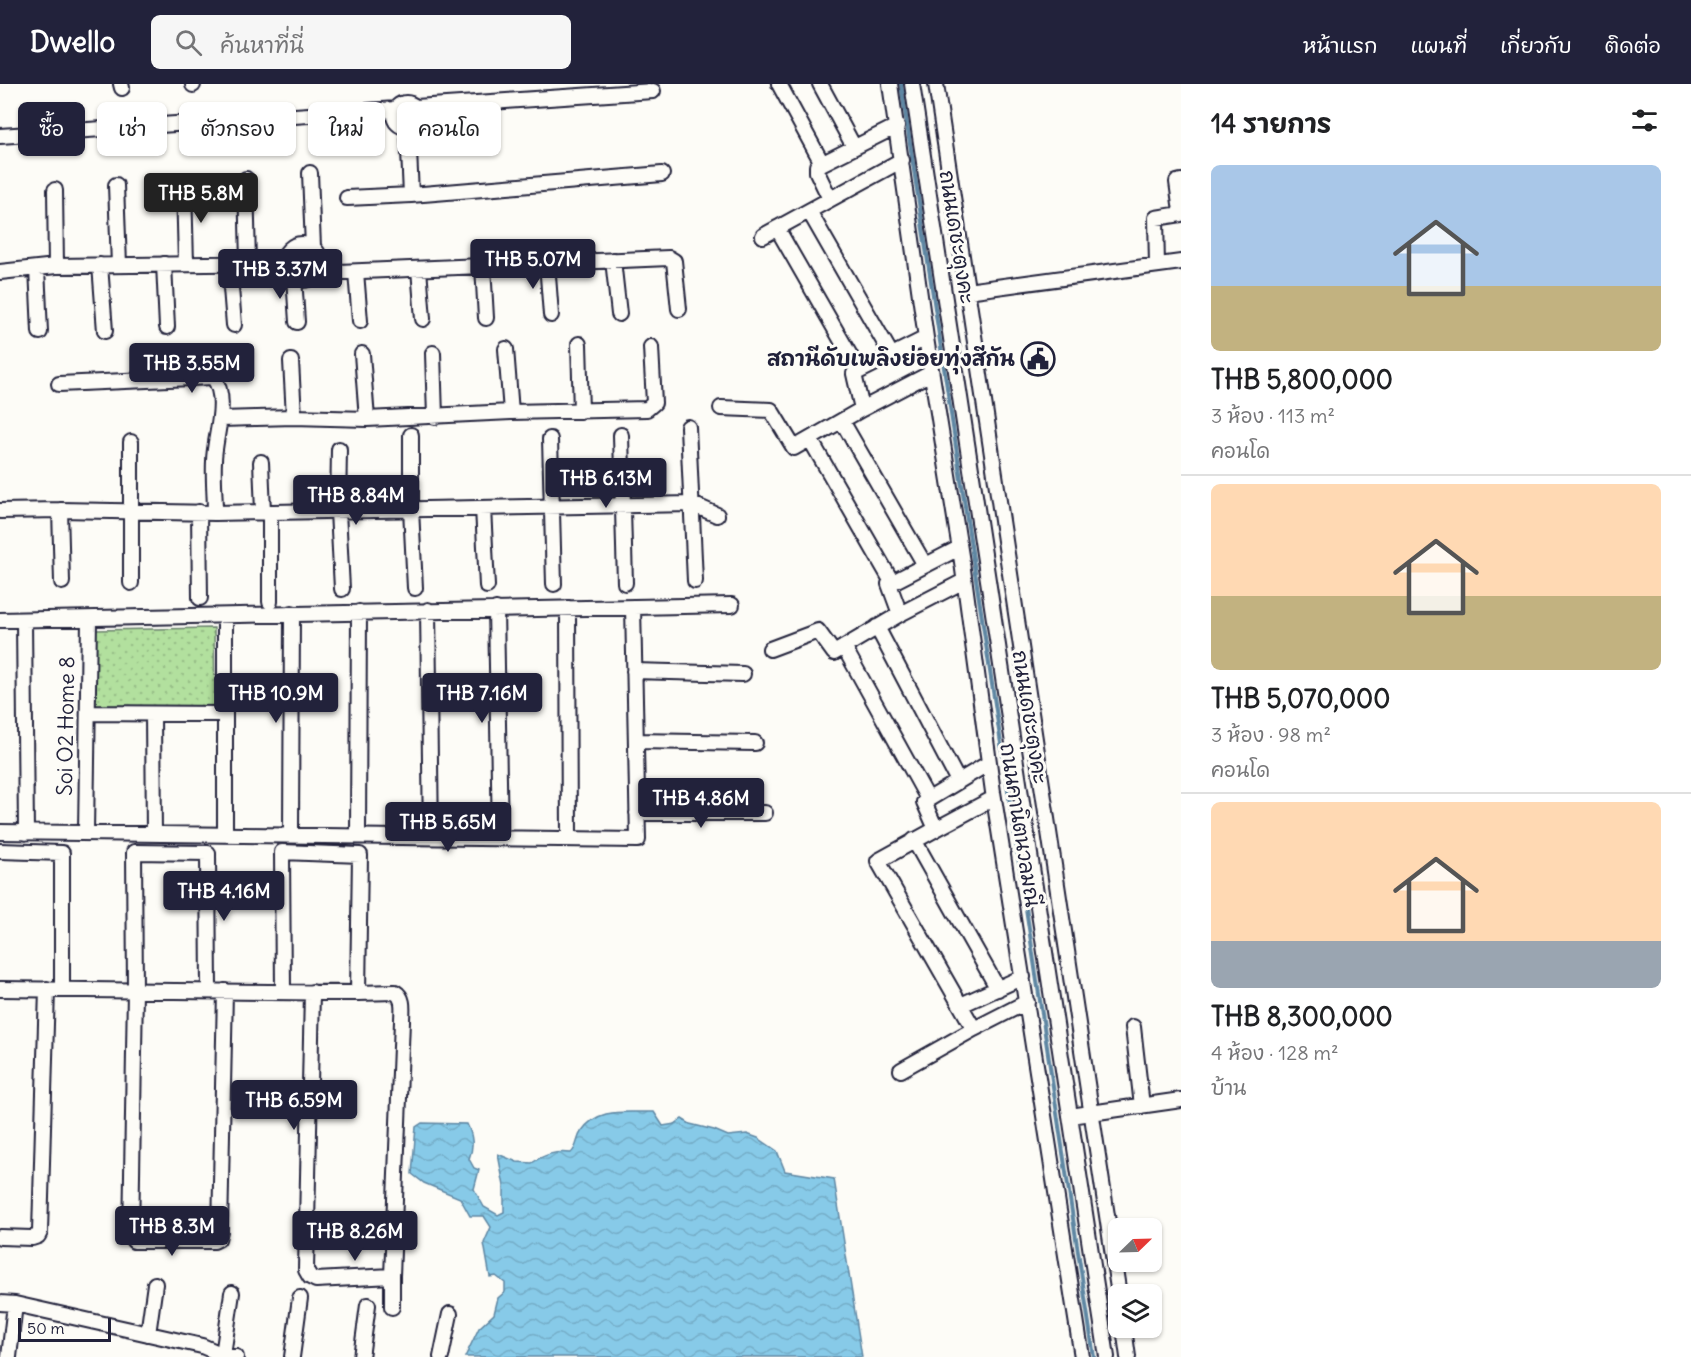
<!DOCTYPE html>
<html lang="th">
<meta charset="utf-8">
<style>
:root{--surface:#fff;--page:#f6f6f6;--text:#202124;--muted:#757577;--line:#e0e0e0;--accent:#22223b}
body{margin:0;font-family:Delius,"Playpen Sans Thai",sans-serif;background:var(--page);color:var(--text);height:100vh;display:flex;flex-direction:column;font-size:22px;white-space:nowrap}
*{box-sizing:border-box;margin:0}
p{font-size:20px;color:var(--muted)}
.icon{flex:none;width:33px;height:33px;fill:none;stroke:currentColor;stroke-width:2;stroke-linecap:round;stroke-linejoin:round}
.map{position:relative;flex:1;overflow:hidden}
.drawer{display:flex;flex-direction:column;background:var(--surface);width:510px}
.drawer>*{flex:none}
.banner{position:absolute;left:18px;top:18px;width:570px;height:54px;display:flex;gap:12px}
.needle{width:39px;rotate:67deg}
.controls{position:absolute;left:1108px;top:1134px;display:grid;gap:12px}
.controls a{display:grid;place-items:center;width:54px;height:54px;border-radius:9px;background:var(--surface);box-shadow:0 2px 4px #0004;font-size:30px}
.scale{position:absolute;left:18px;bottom:15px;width:93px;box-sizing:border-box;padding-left:6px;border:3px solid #22223b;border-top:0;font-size:16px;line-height:21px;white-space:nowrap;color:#22223b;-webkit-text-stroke:4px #fdfcf7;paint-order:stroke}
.price{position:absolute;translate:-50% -51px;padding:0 14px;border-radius:6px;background:var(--accent);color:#fff;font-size:20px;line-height:39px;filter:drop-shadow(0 2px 3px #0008)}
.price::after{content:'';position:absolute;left:50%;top:36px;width:18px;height:14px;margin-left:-9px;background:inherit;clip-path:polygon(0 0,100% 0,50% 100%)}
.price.on{background:#222;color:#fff}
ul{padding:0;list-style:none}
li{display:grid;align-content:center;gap:12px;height:318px;padding:0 30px}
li+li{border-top:2px solid var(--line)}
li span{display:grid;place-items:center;height:186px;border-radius:9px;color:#555}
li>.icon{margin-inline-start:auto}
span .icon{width:108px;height:108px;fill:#fffc;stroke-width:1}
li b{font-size:26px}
h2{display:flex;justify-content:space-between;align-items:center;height:72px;padding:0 30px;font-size:26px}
.chip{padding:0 21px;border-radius:9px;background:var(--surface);box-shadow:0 2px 4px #0004;font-size:21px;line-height:54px}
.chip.on{background:var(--accent);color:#fff}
header{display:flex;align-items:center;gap:36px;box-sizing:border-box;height:84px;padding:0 30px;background:var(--accent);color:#fff}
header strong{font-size:28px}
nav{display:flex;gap:33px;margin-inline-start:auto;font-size:21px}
.search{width:420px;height:54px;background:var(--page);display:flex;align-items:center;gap:15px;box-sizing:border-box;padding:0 21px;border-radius:9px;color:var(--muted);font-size:22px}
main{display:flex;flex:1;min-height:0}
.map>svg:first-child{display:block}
.grass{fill:url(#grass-dots);stroke:#6a816c;stroke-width:1.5}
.water{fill:url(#water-waves);stroke:#5f87a3;stroke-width:1.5}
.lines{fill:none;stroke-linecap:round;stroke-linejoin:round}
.stream{stroke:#5f87a3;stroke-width:4}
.minor-casing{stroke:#22223b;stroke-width:18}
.minor{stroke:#fdfcf7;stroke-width:14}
.labels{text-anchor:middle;stroke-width:6;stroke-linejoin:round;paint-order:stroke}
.street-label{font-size:21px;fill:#22223b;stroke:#fdfcf7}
.poi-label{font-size:21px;font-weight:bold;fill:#22223b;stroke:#fdfcf7;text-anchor:end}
</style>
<header>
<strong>Dwello</strong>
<div class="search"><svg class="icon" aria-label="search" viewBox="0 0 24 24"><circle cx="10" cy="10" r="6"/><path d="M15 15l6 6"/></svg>ค้นหาที่นี่</div>
<nav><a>หน้าแรก</a><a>แผนที่</a><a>เกี่ยวกับ</a><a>ติดต่อ</a></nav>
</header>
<main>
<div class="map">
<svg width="1181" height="1273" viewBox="0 0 1181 1273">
<defs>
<pattern id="grass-dots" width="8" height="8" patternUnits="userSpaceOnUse" patternTransform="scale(1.5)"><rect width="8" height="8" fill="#b2e09e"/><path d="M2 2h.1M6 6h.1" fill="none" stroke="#99c089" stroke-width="1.8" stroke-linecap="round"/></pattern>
<pattern id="water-waves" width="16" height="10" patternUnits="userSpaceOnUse" patternTransform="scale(1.5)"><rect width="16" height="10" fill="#87cae8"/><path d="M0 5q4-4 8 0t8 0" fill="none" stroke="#74adc8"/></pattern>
</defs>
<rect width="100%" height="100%" fill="#fdfcf7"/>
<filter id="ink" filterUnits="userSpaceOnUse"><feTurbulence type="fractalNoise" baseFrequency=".0167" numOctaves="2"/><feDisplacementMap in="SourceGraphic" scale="12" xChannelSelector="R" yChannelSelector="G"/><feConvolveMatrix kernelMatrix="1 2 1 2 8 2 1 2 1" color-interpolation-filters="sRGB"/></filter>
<g filter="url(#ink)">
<path class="grass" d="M 214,544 L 215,623 L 95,623 L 96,546 Z"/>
<path class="water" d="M 654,1028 L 663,1042 L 675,1040 L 682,1035 L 690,1040 L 714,1046 L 728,1052 L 747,1050 L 758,1054 L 777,1067 L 785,1087 L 834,1095 L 862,1273 L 465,1273 L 479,1244 L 494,1230 L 498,1214 L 505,1208 L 505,1199 L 496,1192 L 490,1193 L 484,1159 L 491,1143 L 484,1132 L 470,1132 L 460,1114 L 424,1099 L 412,1090 L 416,1043 L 422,1039 L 467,1040 C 473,1052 474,1062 469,1075 L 474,1084 L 479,1086 L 474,1105 L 484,1123 L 498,1131 L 504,1128 L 504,1102 L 498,1070 L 517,1078 L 532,1079 C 545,1070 555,1067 571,1069 C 578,1063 576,1055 581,1048 C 598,1022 626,1029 654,1028 Z"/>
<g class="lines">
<path class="stream" d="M 901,0 L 1094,1273"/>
<defs>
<path id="minor" d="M 121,0 L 122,4
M 779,0 L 822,79
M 820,0 L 854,63
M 890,0 L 926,254 L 962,478 L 993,708 L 1082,1273
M 912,0 L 1107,1273
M 936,0 L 1119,1211
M 193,1 L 193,0
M394 31a12 12 0 1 1 24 0a12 12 0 1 1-24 0Z
M 416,23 L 653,7
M 408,44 L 411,111 L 662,90
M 0,52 L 396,25
M 310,89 L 313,163
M 246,95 L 248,179
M 1181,97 L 1177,98 L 1181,127
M 116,101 L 119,181
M 184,101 L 186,180
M 55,106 L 56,182
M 347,114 L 411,111
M 830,115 L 817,88 L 817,82 L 897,42
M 809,127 L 891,270
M 777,144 L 859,287
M 763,152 L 902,76
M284 178a18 18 0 1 1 36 0a18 18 0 1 1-36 0Z
M 613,176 L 619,230
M 229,179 L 234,241
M 547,179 L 551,231
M 164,180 L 167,243
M 100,181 L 105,247
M 1157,181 L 1156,134 L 1181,130
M 483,182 L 486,234
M 37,184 L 40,248
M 419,185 L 423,235
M 0,188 L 56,182 L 285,179
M 356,188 L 360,237
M 315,189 L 669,174 L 674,177 L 679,225
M 294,193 L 297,238
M 967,207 L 1181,178
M 579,260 L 581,327
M 506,265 L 511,328
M 433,269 L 435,333
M 362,270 L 367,335
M 291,277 L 294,333
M 59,300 L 213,293 C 230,315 214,353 214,377 C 213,394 215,412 215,429
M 721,324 L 771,326 L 794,364 L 862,325 L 854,290 L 926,254
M 862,325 L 931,289
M 221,335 L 294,333 L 367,335 L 511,328 L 647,325 L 654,319 L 651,263
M 842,337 L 925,481
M 688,343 L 695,497
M 411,351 L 411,425 L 415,504
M 621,351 L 625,499
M 550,355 L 554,500
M 810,355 L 892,498
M 131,358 L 131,499
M 339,365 L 338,427 L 342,505
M 261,378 L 263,428
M 483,424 L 487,502
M 60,426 L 62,498
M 0,427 L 60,426 L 215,429 L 692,420 L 717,431
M 199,428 L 200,514
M 270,518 L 270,428
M 568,524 L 569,755
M 496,525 L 500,754
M 428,526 L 431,753
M 900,530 L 964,497
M 0,536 L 732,521
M 24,536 L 26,749
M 877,543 L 958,697
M 844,563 L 928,715
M 770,565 L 818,547 L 834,569 L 900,530 L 889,500 L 959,464
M 634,587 L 743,590
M 88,629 L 224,630
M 153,630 L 154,750
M 636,657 L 755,659
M 989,679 L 924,718 L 936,745 L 994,714
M 637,729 L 765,729
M 0,748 L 638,756 L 633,523
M 86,749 L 89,535
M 225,750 L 225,532
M 291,751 L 292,529
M 358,752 L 359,528
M 914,756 L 998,905
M 0,767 L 62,769 L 62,906
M 0,905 L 358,909 L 395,908 C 405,914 402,926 402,937 L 392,1192 L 392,1223
M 209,907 L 208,769 L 134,768 L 135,906 L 131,1153 L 134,1157 L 214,1157 L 218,1155 L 220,1147 L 225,907
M 283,908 L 282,768 L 360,771 L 358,909
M 312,908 L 306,1186 L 310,1193 L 316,1196 L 392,1192
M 961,921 L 1023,893
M 1133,943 L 1142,1022
M 974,945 L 1027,918
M 901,986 L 974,945 L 878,777 L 936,745
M 1070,1032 L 1181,1016
M 0,1153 L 32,1154 L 38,1152 L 40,1148 L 47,905
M 0,1219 L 15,1220 L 202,1262 L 223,1271 L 236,1273
M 1124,1244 L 1128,1273
M 148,1250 L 155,1200
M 223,1271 L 232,1209
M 9,1273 L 15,1220
M 292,1273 L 300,1214
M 361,1273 L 368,1221
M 441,1273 L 450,1230"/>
</defs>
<use href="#minor" class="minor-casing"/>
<use href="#minor" class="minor"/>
</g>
</g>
<defs>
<symbol id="civic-ring" viewBox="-11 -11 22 22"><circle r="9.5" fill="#fdfcf7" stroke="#22223b" stroke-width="1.5"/><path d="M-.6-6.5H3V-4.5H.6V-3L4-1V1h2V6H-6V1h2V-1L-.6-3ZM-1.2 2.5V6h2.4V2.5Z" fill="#22223b"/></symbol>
</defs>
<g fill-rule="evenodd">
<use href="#civic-ring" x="1019" y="256" width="38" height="38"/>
</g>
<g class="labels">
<g class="street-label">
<text transform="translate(957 153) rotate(81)" y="7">ถนนเดชะตุงคะ</text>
<text transform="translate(1030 633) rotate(81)" y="7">ถนนเดชะตุงคะ</text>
<text transform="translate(66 642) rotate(-89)" y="7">Soi O2 Home 8</text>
<text transform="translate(1020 741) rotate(81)" y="7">ถนนคานิตนวลมณี</text>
</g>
<g class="poi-label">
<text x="1015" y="282">สถานีดับเพลิงย่อยทุ่งสีกัน</text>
</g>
</g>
</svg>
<div class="controls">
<a><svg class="needle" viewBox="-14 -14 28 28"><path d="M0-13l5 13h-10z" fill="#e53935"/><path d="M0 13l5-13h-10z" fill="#757577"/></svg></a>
<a><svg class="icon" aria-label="layers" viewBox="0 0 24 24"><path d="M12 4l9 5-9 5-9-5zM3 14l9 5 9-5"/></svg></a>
</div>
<div class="scale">50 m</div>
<b class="price on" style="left:201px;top:140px">THB 5.8M</b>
<b class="price" style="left:533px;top:206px">THB 5.07M</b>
<b class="price" style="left:280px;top:216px">THB 3.37M</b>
<b class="price" style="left:192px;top:310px">THB 3.55M</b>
<b class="price" style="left:606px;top:425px">THB 6.13M</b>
<b class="price" style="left:356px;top:442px">THB 8.84M</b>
<b class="price" style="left:276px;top:640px">THB 10.9M</b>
<b class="price" style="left:482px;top:640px">THB 7.16M</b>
<b class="price" style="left:701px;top:745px">THB 4.86M</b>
<b class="price" style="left:448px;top:769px">THB 5.65M</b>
<b class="price" style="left:224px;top:838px">THB 4.16M</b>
<b class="price" style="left:294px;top:1047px">THB 6.59M</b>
<b class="price" style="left:172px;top:1173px">THB 8.3M</b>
<b class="price" style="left:355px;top:1178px">THB 8.26M</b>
<div class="banner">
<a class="chip on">ซื้อ</a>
<a class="chip">เช่า</a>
<a class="chip">ตัวกรอง</a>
<a class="chip">ใหม่</a>
<a class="chip">คอนโด</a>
</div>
</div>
<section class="drawer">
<h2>14 รายการ<svg class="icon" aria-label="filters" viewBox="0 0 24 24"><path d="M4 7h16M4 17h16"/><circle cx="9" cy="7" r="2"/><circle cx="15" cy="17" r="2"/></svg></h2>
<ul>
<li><span style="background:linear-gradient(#a9c7e8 65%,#c2b280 0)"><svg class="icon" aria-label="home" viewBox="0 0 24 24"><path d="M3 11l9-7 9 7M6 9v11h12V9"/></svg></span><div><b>THB 5,800,000</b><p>3 ห้อง · 113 m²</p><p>คอนโด</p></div></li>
<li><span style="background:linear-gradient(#ffd9b3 60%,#c2b280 0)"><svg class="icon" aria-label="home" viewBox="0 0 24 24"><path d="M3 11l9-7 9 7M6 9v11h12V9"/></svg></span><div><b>THB 5,070,000</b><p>3 ห้อง · 98 m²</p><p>คอนโด</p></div></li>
<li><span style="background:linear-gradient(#ffd9b3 75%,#9aa5b1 0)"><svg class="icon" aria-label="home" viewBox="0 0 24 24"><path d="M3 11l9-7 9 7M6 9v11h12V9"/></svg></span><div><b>THB 8,300,000</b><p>4 ห้อง · 128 m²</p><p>บ้าน</p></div></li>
</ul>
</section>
</main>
